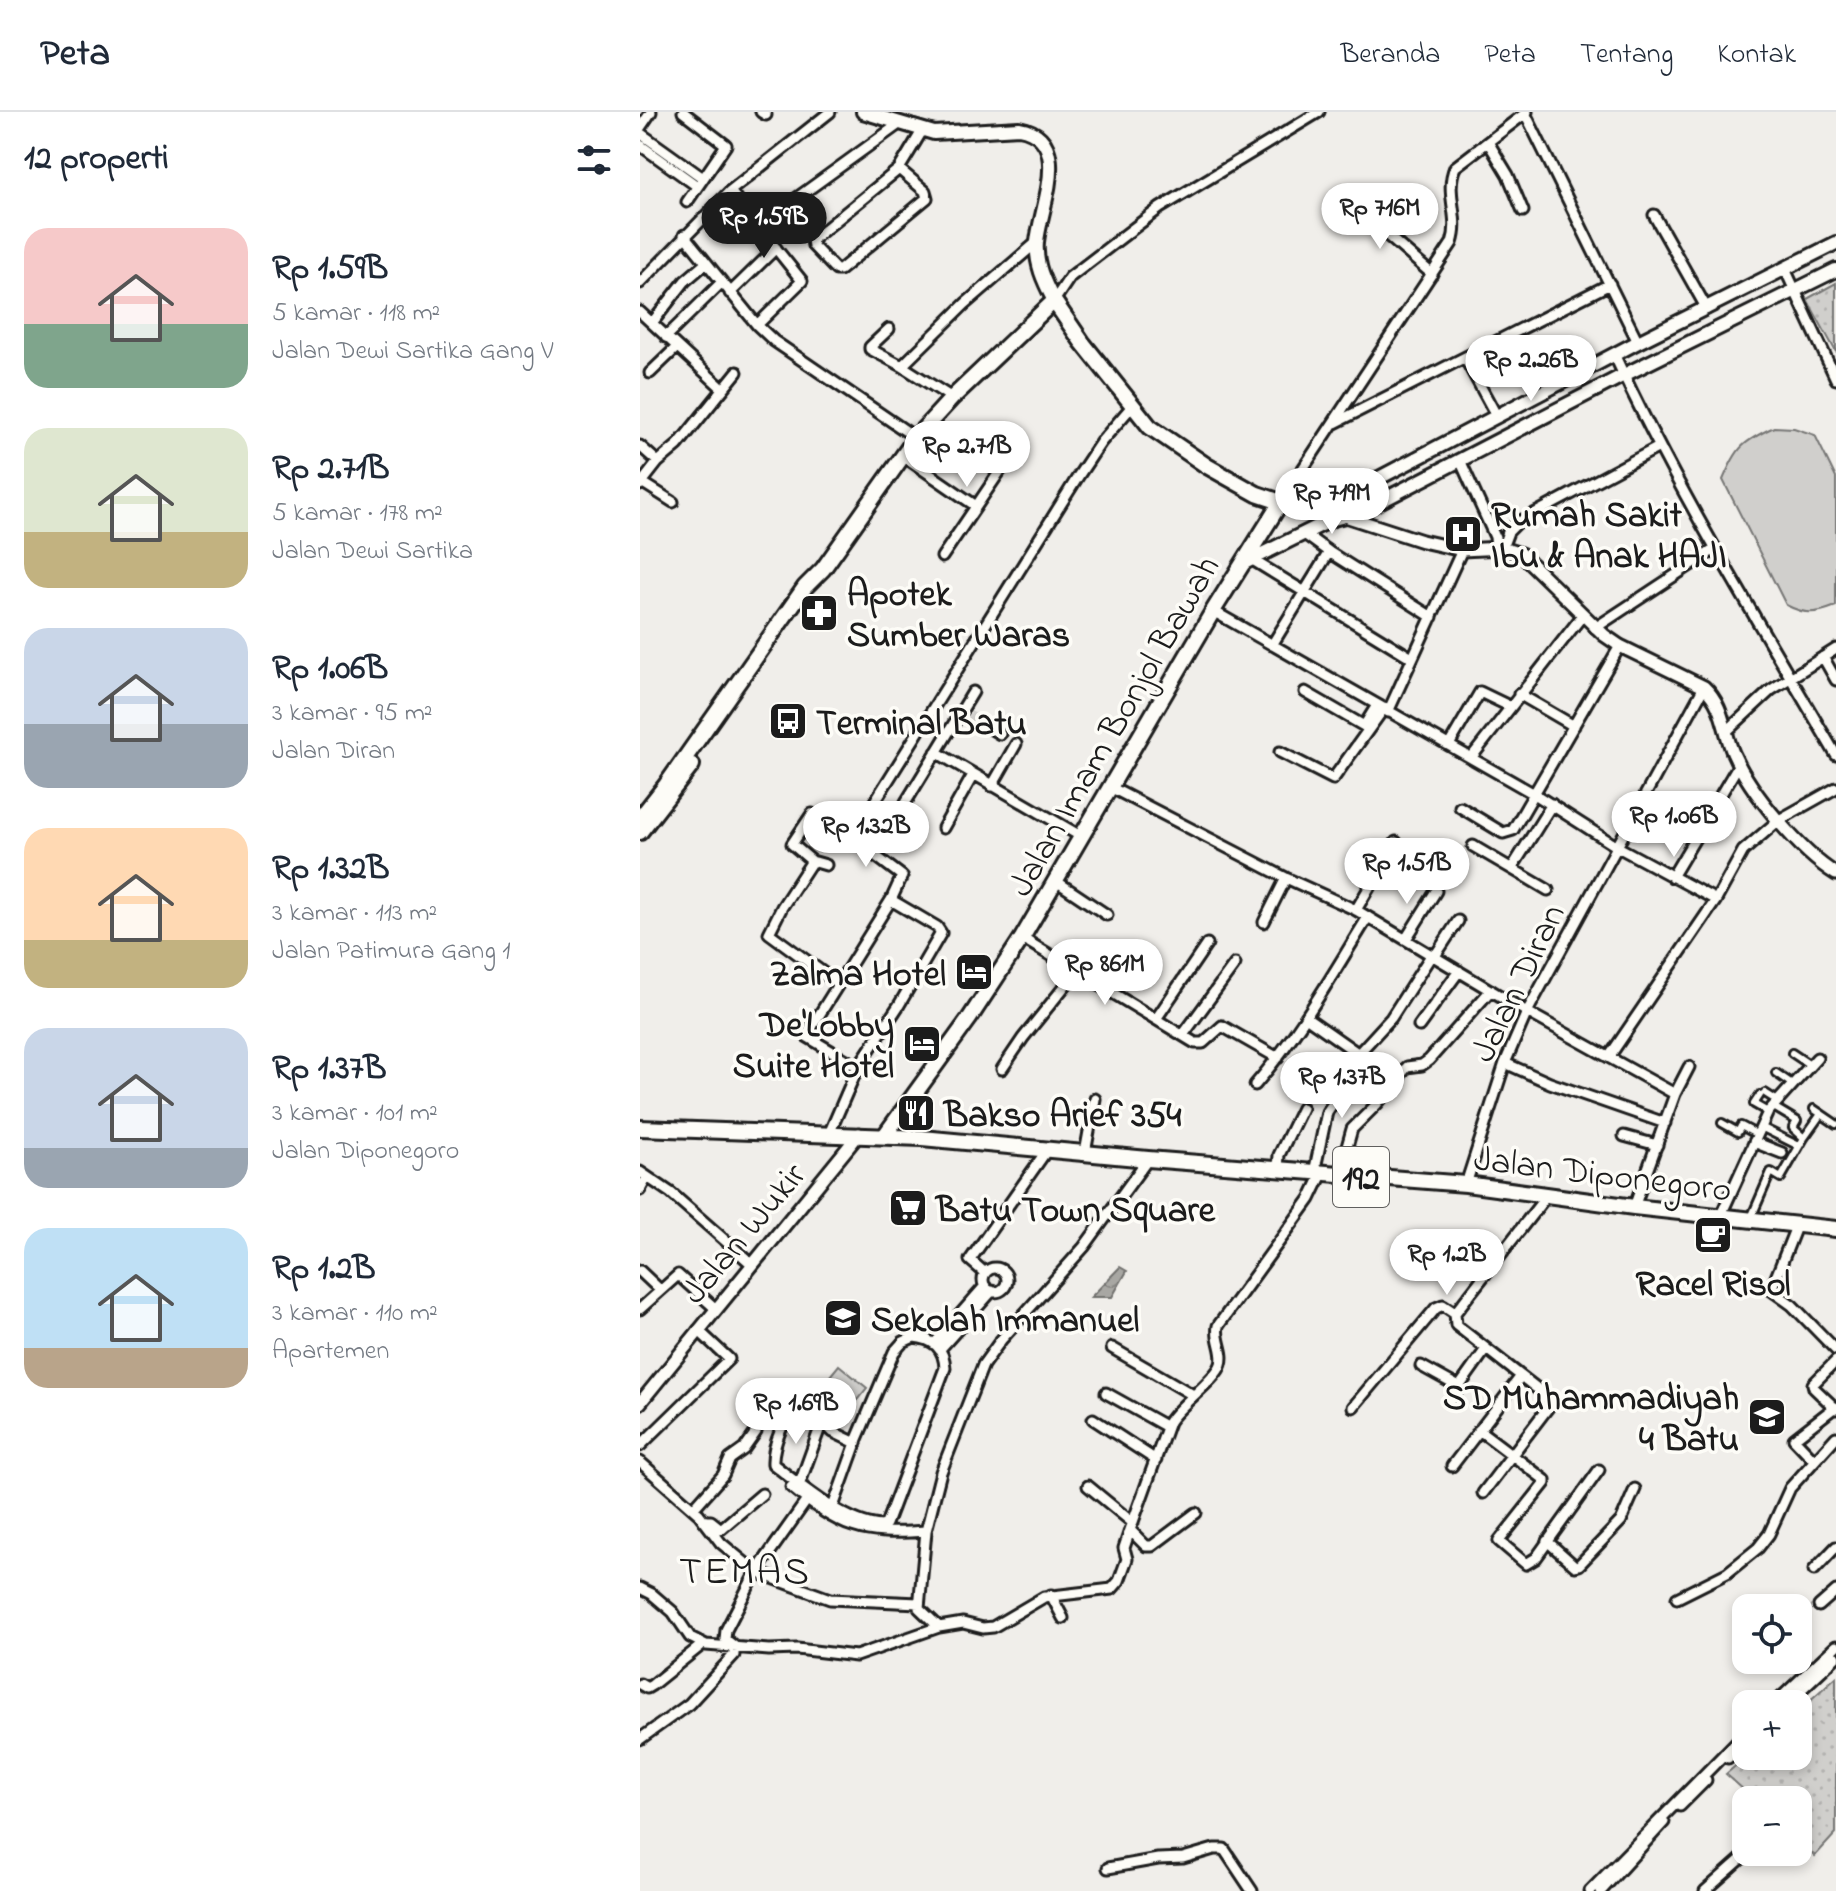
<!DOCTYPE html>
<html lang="id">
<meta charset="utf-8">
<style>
:root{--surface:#fff;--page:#f2f2f3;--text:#1f2937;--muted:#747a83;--line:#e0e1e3;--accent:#1c1c1c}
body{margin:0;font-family:"Indie Flower",sans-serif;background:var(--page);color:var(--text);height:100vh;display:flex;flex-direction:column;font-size:30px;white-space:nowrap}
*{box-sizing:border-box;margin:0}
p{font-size:26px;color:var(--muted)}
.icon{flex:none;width:44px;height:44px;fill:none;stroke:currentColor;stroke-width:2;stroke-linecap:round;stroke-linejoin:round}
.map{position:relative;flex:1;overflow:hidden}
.side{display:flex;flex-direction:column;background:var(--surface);width:640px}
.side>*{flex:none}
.fabs{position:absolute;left:1092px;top:1482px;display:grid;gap:16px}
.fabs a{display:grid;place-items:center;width:80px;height:80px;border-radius:16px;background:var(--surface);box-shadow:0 4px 12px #0003;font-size:40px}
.price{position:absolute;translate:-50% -68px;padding:0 18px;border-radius:28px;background:#fff;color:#222;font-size:26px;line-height:52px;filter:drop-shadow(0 2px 4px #0008)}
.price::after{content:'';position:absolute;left:50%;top:48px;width:24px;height:18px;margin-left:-12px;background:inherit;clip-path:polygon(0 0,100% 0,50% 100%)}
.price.active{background:var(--accent);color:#fff}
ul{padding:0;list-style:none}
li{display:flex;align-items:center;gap:24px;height:200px;padding:0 24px}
li span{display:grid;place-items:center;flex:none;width:224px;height:160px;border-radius:24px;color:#555}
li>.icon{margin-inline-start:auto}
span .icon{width:96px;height:96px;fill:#fffc;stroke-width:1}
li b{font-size:34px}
h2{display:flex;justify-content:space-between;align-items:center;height:96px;padding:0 24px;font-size:34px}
header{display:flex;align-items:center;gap:48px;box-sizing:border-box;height:112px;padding:0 40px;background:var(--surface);border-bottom:2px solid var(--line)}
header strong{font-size:38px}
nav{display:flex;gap:44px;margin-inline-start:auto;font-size:28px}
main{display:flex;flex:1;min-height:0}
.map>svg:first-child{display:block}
.green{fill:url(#green-dots);stroke:#767674;stroke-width:2}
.pitch{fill:#d0cfcc;stroke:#767674;stroke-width:2}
.water{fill:url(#water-waves);stroke:#706f6d;stroke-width:2}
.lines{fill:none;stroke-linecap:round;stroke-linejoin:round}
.minor-tunnel{stroke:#d0cecb;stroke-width:9;stroke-dasharray:9 4.5;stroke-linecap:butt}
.pedestrian-casing{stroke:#1c1c1c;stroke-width:12}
.minor-casing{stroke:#1c1c1c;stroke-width:15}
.tertiary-casing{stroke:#1c1c1c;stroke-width:17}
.secondary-casing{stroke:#1c1c1c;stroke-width:18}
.primary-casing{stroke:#1c1c1c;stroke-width:20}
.pedestrian{stroke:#fdfcf7;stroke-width:6}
.minor{stroke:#fdfcf7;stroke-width:9}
.tertiary{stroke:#fdfcf7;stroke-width:11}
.secondary{stroke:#fdfcf7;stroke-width:12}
.primary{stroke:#fdfcf7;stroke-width:14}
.labels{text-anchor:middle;stroke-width:7;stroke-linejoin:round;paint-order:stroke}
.shield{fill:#fdfcf7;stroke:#605f5e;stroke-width:2}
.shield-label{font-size:34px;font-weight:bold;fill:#1c1c1c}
.poi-label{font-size:36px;font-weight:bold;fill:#1c1c1c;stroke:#fdfcf7;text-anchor:start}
.street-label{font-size:36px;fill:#1c1c1c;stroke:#fdfcf7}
.quarter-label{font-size:40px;letter-spacing:2px;fill:#1c1c1c;stroke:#fdfcf7}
</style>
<header>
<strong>Peta</strong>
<nav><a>Beranda</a><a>Peta</a><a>Tentang</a><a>Kontak</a></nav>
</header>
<main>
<section class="side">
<h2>12 properti<svg class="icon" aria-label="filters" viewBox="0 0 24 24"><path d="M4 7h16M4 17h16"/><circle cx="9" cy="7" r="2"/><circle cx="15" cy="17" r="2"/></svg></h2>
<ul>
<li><span style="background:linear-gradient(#f6c9c9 60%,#7fa58c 0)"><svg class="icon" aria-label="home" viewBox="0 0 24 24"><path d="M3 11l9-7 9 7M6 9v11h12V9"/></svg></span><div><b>Rp 1.59B</b><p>5 kamar · 118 m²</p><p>Jalan Dewi Sartika Gang V</p></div></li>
<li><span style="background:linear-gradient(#dfe7d0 65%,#c2b280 0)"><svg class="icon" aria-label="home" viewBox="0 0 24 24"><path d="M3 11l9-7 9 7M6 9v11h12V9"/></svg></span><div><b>Rp 2.71B</b><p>5 kamar · 178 m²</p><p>Jalan Dewi Sartika</p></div></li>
<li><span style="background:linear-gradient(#c9d6e8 60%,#9aa5b1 0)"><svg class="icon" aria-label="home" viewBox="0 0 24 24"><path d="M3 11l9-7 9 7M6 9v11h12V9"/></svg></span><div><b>Rp 1.06B</b><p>3 kamar · 95 m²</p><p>Jalan Diran</p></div></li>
<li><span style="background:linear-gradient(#ffd9b3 70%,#c2b280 0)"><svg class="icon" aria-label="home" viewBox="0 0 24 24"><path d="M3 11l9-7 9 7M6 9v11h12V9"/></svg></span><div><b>Rp 1.32B</b><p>3 kamar · 113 m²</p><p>Jalan Patimura Gang 1</p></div></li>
<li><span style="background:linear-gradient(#c9d6e8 75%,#9aa5b1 0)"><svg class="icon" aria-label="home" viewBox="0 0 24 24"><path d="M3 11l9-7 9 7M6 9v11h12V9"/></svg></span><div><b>Rp 1.37B</b><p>3 kamar · 101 m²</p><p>Jalan Diponegoro</p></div></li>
<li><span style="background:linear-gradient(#bfe0f5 75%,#b9a48a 0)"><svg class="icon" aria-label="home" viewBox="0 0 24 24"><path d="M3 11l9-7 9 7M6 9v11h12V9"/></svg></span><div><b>Rp 1.2B</b><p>3 kamar · 110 m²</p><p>Apartemen</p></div></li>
</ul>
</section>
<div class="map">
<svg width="1196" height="1779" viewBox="0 0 1196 1779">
<defs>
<pattern id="green-dots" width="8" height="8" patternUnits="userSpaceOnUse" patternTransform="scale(2)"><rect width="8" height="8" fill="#d0cfcc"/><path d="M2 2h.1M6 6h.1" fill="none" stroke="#b2b1af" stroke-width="1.8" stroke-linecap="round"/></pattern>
<pattern id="water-waves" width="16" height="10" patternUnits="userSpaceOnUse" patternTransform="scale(2)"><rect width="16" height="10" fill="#a8a7a3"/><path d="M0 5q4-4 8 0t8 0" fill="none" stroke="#888784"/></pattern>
</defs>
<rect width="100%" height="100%" fill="#f0eeea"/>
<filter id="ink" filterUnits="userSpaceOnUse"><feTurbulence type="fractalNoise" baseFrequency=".0125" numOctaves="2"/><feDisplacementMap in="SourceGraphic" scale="16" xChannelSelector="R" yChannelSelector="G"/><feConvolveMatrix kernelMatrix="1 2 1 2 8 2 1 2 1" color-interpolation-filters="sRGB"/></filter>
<g filter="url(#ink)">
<path class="green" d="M 1196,171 L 1196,240 L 1167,187 Z
M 1196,1565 L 1196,1721 L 1175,1744 L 1158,1728 L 1158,1688 L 1115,1688 L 1086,1662 L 1107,1644 L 1158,1644 L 1158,1599 Z"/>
<path class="pitch" d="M 1134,315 L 1154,316 L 1175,323 L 1196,366 L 1196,494 C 1176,502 1165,503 1146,493 L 1083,368 C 1097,335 1102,330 1134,315 Z
M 199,1253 L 227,1276 L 213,1293 L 185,1270 Z"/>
<path class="water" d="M 480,1155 L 487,1159 L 472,1185 L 451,1185 Z"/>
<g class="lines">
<path class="minor-tunnel" d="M 329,603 L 342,611"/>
<defs>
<path id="pedestrian" d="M 1152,941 L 1170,953
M 1136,961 L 1152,972
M 1125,981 L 1136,988
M 1120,983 L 1114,992 L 1128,1000
M 1174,997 L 1196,1012
M 1082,1011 L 1098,1020 L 1101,1014 L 1118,1023
M 1121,1015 L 1159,1034
M 1164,1026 L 1181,1002
M 1111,1106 L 1131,1060 L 1141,1066 L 1164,1026 L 1153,1016 L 1157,1009 L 1132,994"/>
<path id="minor" d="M 43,0 L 86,33 L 47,90
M 121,0 L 126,3
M 885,1 L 998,230
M 0,16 L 11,0
M 0,21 L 63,66
M 848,30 L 868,63 L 883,99
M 0,33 L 57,74
M 259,57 L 285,79 L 287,86 L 200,158 L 196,158 L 173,134 L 172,128 L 259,57 L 282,19
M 90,79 L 162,169 L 117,213
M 710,91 L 792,162
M 1014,103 L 1067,197
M 118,114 L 259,12
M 44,123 L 117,213 L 134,229 L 276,326
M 1145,157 L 1196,267
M 0,171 L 90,79 L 190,0
M 90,181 L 136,136
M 414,189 L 430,165 L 520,96 L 679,0
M 0,200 L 83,277
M 12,211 L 45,169 L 65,152
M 249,217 L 230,235 L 230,237 L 262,254
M 26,225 L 81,171
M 974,242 C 1038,381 1119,511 1196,643
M 825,246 L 857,305
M 10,261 L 37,235
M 312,286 L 262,254 L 325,192 L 396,131
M 695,311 L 970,172
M 0,334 L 18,350
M 262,343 L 336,394
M 820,348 L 855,425 L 856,436
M 0,369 L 33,390
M 0,373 L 18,350 L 38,333 L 97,260
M 641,390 L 812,131 C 821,105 804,81 815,55 L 887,0
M 663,421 L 689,440
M 862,436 L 868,420 L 877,411 L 1019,335
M 302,445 L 381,328
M 611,447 L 772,546
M 573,499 L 896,683 L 976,734 L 1076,788
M 955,516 L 1075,437
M 632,533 L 689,440 L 792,505
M 1183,545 L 1196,568
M 665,580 L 724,614 L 737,593
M 879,582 L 934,614
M 748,600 L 822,438
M 342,611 L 360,622
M 1086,620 L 1131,578 L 1196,537
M 809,633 L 840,580 L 869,594
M 296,640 L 442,725
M 640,640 L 693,667 L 744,596
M 831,646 L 942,504
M 352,674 L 376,632
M 470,675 L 646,766 L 716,798 L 887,900 L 1035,982 L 994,1095
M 266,690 L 333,580
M 820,695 L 863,721 L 873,718 L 980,534
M 303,716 L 333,663
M 212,726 L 439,363 L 461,330 L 493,293
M 833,734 L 908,778
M 172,749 L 152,732 L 172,702 L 212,726 L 262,764 L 251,788 L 166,924 L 218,955
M 186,753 L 172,749 L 142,795 L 129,821 L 197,871
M 872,756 L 912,692
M 1032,765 L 1099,652
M 416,769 L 467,803
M 716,798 L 756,730
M 624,810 L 646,766
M 382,826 L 555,931 L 563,931 L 582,914 L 638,946
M 766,827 L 796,779
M 795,844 L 818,809
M 666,905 L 740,957
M 516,907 L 567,832
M 779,914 L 819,859
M 543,923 L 595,852
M 718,942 L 751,906 L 792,842
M 969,945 L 1076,788 L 1103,739 L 1139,708 L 1196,676
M 865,951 L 910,971 L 1025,1011
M 362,957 L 383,926 L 437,859
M 615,973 C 659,922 692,863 728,805
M 1035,982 L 1049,955
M 189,1022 L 218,955 L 259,893 L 301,821 L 297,815 L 251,788
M 984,1024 L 1017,1033
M 1114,1030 L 1142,1041
M 445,1041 L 455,987
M 508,1047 L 444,1135 L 361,1228 L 343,1253 L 301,1360 L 286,1419 L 279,1496 L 299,1515 L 323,1511 L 343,1516 L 353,1515 L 404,1485 L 472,1477 L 479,1469 L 487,1447 L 484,1436 L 490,1418 L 529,1310 C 539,1293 577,1267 581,1252 C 585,1240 575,1227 578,1214 L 670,1087 L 682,1062
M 638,1057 L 639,1043 L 662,996
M 0,1060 L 31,1081 L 113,1153
M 674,1061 L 687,1000 L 721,950
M 699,1063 L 712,1017 L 737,992 L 767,955 L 782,953 L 789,948 L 851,878
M 826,1072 L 865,951 L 887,900 L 1064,575
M 0,1078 L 7,1065
M 1080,1105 L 1128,1000 L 1177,946
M 1157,1112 L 1131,1178 L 1152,1193 L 1196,1238
M343 1168a12 12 0 1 1 24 0a12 12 0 1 1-24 0Z
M 0,1159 L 20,1178
M 345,1161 L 330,1148 L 407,1038
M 0,1197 L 38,1163 L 76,1197
M 295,1231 L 345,1174
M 472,1236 L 553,1283
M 300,1237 L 352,1179
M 1196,1249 L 1173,1272 L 1174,1276 L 1196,1297
M 781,1254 L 819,1275 L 846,1237
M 466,1281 L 527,1315
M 811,1287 L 819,1275
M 713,1295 L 796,1196 L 803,1193 L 815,1201
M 453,1307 L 516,1348
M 839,1318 L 905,1368 L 905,1371 L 859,1429 L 886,1452 L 896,1446 L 959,1358
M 0,1334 L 89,1247 L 58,1218
M 1174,1348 L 1154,1327 L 1195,1295
M 0,1350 L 59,1402 L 81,1431 L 116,1460 L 190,1487 L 279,1491
M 812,1354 L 881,1264
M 160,1371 L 182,1310
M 448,1374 L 493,1411
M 151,1375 C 201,1416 221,1424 286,1419
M 843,1381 L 913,1289 L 816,1213 L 815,1201 L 908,1082
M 193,1395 L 216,1331 L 217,1327 L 254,1240 L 263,1230 L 274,1225 C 294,1227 304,1236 305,1256 L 246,1412 L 242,1414 C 207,1413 160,1373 133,1352 C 132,1334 145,1302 159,1291 L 170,1297 L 193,1320 L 216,1331
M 53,1397 L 83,1363 L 90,1347 L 104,1337 L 116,1320 L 117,1310
M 64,1409 L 71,1409 L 81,1417 L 122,1382
M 490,1418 L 506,1434 L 512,1434 L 556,1401
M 907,1429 L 935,1454 L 939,1453 L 981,1409 L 995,1377
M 1174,1458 L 1196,1435
M 0,1476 L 12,1482 L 33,1500 L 50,1525 L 66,1533 L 129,1538 L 157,1537 L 216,1544 L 299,1515
M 411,1483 L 423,1506
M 1037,1486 L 1087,1461 L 1118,1436 L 1129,1422 L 1150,1376 L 1196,1325
M 1179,1494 L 1196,1479
M 94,1534 L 85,1527 L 86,1518 L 116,1460 L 167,1388
M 0,1572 L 7,1576 L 12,1573 L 63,1532
M 1134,1592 L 1196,1534
M 1146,1592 L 1196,1545
M 0,1627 L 49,1592 L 94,1543 L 94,1534
M 1088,1646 L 1106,1629
M 1040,1694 L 1066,1668
M 468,1756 L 518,1747 L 543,1746 L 574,1737 L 584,1737 L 612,1779
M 950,1779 L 1106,1620
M 961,1779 L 1024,1710
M 1065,1779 L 1109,1740"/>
<path id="tertiary" d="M 705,404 L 782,429 L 822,438 L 862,436 L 881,442 L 964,523 L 980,534 L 1064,575 C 1084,594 1083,617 1093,641 C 1110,680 1160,740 1196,762
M 0,1291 L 219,1022"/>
<path id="secondary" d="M 223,0 L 294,21 L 379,16 C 434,26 400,95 397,130 C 395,151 404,170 414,189
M 641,390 L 677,391 L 741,365 L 998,230 L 1196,131
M 602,452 L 693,407 L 720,400 L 984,263 L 1196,158"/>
<path id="primary" d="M 0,706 L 26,673 L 165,475 L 183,457 L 277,324 L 312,286 L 414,189 L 442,230 L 510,315 L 567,354 L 617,382 L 641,390 L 573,499 L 382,826 L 329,907 L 245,1023
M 0,720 L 52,653
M 0,1016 L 282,1026 L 508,1047 L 826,1072 L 994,1095 L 1196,1117"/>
</defs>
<use href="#pedestrian" class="pedestrian-casing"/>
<use href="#minor" class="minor-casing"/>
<use href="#tertiary" class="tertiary-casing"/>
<use href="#secondary" class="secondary-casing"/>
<use href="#primary" class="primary-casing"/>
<use href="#pedestrian" class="pedestrian"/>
<use href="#minor" class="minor"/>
<use href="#tertiary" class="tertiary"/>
<use href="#secondary" class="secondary"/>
<use href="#primary" class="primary"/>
</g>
</g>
<defs>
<symbol id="hospital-square" viewBox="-11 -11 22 22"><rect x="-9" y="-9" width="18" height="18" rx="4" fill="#1c1c1c" stroke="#fdfcf7"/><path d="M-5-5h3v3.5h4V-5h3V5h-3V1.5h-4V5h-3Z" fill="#fff"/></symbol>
<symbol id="pharmacy-square" viewBox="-11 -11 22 22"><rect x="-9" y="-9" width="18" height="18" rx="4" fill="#1c1c1c" stroke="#fdfcf7"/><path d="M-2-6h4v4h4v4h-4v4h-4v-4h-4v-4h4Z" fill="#fff"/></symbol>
<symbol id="bus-square" viewBox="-11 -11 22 22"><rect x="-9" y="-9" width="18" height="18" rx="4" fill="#1c1c1c" stroke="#fdfcf7"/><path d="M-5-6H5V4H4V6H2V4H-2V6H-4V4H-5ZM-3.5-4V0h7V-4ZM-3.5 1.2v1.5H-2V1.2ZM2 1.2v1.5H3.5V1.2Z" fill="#fff"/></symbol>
<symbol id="hotel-square" viewBox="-11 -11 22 22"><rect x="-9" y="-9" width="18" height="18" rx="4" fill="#1c1c1c" stroke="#fdfcf7"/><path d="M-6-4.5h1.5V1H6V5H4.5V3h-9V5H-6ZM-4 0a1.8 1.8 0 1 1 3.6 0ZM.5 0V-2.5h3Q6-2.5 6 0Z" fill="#fff"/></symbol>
<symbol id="restaurant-square" viewBox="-11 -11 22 22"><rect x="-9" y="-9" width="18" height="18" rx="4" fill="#1c1c1c" stroke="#fdfcf7"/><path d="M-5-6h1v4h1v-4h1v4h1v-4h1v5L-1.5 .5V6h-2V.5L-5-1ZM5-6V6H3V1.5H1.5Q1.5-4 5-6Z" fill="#fff"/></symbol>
<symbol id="supermarket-square" viewBox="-11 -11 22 22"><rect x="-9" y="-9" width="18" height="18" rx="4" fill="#1c1c1c" stroke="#fdfcf7"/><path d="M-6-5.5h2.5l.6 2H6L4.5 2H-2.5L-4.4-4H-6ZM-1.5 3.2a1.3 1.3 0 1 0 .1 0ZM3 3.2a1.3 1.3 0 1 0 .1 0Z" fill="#fff"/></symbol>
<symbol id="cafe-square" viewBox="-11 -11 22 22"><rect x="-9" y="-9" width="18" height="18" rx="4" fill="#1c1c1c" stroke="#fdfcf7"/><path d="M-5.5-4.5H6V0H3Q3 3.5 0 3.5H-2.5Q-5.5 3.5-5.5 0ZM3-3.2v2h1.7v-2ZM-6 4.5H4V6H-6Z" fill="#fff"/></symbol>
<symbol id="school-square" viewBox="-11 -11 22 22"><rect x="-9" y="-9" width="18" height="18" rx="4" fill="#1c1c1c" stroke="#fdfcf7"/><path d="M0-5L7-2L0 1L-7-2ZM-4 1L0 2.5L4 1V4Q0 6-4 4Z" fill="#fff"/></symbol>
</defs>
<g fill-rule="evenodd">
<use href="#hospital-square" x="801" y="400" width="44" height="44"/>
<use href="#pharmacy-square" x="157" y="479" width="44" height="44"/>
<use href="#bus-square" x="126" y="587" width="44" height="44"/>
<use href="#hotel-square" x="312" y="838" width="44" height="44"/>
<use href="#hotel-square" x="260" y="910" width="44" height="44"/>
<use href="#restaurant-square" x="254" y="979" width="44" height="44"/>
<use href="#supermarket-square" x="246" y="1074" width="44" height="44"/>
<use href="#cafe-square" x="1051" y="1101" width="44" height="44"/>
<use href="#school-square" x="181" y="1184" width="44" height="44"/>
<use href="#school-square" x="1105" y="1283" width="44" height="44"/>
</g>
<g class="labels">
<rect class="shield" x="693" y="1035" width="56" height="60" rx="6"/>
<g class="shield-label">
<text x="721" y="1077">192</text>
</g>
<g class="poi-label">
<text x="851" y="414">Rumah Sakit<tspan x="851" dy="41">Ibu &amp; Anak HAJI</tspan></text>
<text x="207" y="493">Apotek<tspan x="207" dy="41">Sumber Waras</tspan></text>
<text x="176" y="622">Terminal Batu</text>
<text x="306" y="873" text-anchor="end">Zalma Hotel</text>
<text x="254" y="924" text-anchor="end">De'Lobby<tspan x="254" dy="41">Suite Hotel</tspan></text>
<text x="304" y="1014">Bakso Arief 354</text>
<text x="296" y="1109">Batu Town Square</text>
<text x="1073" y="1183" text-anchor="middle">Racel Risol</text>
<text x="231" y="1219">Sekolah Immanuel</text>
<text x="1099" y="1297" text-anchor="end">SD Muhammadiyah<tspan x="1099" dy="41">4 Batu</tspan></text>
</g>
<g class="street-label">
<text transform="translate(472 613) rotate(-60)" y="13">Jalan Imam Bonjol Bawah</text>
<text transform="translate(876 870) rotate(-64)" y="13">Jalan Diran</text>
<text transform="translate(963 1060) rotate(7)" y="13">Jalan Diponegoro</text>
<text transform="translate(102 1120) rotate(-50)" y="13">Jalan Wukir</text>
</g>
<g class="quarter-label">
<text x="105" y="1471">TEMAS</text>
</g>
</g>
</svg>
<div class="fabs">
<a><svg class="icon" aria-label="locate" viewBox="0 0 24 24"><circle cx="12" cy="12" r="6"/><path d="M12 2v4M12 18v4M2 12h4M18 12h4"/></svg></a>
<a>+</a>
<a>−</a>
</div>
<b class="price" style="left:740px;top:139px">Rp 716M</b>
<b class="price active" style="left:124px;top:148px">Rp 1.59B</b>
<b class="price" style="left:891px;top:291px">Rp 2.26B</b>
<b class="price" style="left:327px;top:377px">Rp 2.71B</b>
<b class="price" style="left:692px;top:424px">Rp 719M</b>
<b class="price" style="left:1034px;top:747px">Rp 1.06B</b>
<b class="price" style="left:226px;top:757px">Rp 1.32B</b>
<b class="price" style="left:767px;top:794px">Rp 1.51B</b>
<b class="price" style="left:465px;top:895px">Rp 861M</b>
<b class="price" style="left:702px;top:1008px">Rp 1.37B</b>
<b class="price" style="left:807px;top:1185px">Rp 1.2B</b>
<b class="price" style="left:156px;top:1334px">Rp 1.69B</b>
</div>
</main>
